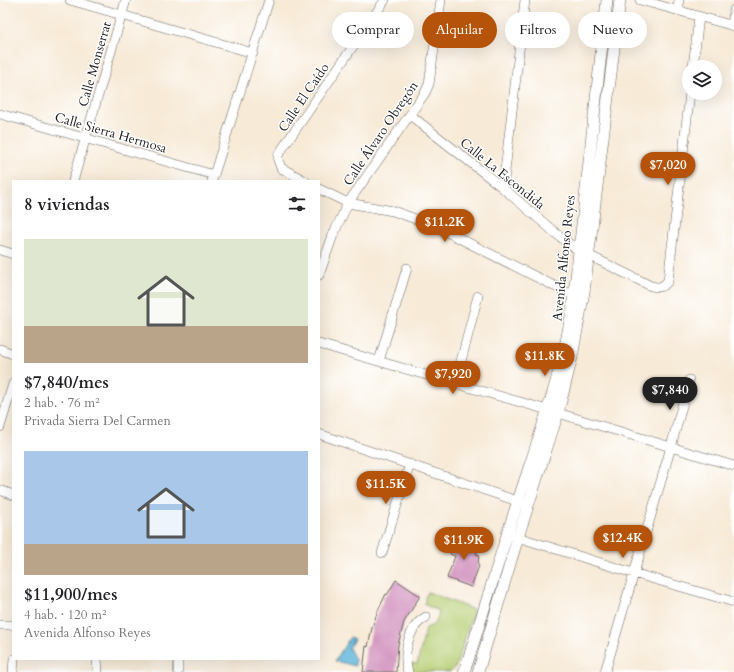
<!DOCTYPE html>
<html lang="es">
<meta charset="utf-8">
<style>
:root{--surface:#fff;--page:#f2f2f2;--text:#202124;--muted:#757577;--accent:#b45309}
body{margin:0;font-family:Cardo,serif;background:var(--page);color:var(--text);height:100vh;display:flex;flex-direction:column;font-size:15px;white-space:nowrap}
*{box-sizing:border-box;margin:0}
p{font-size:13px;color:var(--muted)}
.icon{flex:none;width:22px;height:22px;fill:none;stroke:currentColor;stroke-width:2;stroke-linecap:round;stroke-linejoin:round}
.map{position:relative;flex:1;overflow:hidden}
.sheet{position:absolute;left:12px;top:180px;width:308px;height:480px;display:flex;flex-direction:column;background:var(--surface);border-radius:0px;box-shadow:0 4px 16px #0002}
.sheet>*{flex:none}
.banner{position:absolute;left:332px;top:12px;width:342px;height:36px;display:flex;gap:8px}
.fabs{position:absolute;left:682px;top:60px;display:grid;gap:8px}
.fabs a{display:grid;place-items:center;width:40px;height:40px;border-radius:50%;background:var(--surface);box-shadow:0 4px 16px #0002;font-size:20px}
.price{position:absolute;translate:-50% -34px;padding:0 9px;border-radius:14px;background:var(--accent);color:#fff;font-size:13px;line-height:26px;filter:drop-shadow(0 1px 2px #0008)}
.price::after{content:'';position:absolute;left:50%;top:24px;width:12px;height:9px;margin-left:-6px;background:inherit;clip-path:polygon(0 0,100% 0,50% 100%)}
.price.current{background:#222;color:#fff}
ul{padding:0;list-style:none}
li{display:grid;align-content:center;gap:8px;height:212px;padding:0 12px}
li span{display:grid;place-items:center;height:124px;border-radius:0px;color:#555}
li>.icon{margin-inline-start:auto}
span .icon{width:72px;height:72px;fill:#fffc;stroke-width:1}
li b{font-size:17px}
h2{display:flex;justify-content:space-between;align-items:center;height:48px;padding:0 12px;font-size:17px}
.chip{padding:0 14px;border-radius:18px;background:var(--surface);box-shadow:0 4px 16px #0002;font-size:14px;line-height:36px}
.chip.current{background:var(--accent);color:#fff}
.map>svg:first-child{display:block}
.green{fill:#b5cd71;stroke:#687446}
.water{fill:#5bb3d8;stroke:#3c687a}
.building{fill:#d08ebc}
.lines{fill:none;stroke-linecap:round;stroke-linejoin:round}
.minor-casing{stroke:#69645d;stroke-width:10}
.major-casing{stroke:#69645d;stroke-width:12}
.minor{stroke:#fff;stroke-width:9}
.major{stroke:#fff;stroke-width:11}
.labels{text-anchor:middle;stroke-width:3;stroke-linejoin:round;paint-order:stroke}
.street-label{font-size:13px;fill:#1c1c1c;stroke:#fff}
</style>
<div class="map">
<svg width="734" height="672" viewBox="0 0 734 672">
<rect width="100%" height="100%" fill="#fff"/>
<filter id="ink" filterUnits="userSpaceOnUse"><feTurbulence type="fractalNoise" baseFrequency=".025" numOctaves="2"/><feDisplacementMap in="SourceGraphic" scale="8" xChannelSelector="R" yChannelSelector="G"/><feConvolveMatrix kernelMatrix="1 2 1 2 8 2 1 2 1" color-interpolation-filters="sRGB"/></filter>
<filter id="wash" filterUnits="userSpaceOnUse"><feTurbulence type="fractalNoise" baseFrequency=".012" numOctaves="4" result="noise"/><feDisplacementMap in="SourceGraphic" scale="16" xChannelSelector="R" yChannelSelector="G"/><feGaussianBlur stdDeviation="0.9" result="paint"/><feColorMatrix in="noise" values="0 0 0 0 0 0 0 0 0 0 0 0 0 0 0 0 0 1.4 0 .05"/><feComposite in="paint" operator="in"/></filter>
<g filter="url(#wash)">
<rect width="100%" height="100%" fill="#f7ead7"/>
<path class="green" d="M 428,592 L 474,610 L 456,666 L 450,672 L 413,672 L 410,663 L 417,664 L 426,628 C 436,625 438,620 439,611 L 425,605 L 425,597 Z"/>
<path class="water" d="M 350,637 L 354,639 L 349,648 L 355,659 L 355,666 L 335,661 Z"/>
<g id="blocks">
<path class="building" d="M 455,536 L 480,544 L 476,554 L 479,555 L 478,565 L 479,566 L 471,587 L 447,578 L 455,556 L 450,554 Z
M 396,580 L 420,596 L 404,622 L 398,645 L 396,672 L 363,672 L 366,646 L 368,647 L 372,628 L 377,613 L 386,594 L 387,595 Z"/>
</g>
</g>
<g filter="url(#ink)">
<use href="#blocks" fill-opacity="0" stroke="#69645d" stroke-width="1"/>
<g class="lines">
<defs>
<path id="minor" d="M 70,0 L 253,53
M 640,0 L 734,26
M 678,10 L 679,0
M 732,26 L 734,10
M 693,67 L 699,17
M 0,114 L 214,175
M 410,115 L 503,188 L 559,236 L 578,250 L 651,286 C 659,288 663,287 668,281 L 690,93
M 73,181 L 126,0
M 212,181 L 269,0
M 305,181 L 281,168 L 278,160 L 278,155 L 385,0
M 503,188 L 525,0
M 319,189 L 348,203 L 393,211 L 433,225 L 574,296
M 0,250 L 13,254
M 319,275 L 333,235 L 348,203 L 425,93 L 429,84 L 441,0
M 319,344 L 558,413 L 734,466
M 0,349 L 13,354
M 379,361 L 407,268
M 455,384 L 478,296
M 0,427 L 13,384
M 319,434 L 523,503
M 0,490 L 13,495
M 511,535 L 633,573 L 734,602
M 382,553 L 410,464
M 0,625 L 13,625
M 97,659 L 98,672
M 178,659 L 178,671
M 13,672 L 14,659
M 408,672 C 403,657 407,635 418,623 C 420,621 423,619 426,617
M 605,672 L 671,447 L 689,380"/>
<path id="major" d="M 464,672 C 483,615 499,558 518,501 C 540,433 565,366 574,296 L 607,0
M 478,672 L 518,537 L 558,413 L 572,357 L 584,292 L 620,0"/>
</defs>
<use href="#minor" class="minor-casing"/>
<use href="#major" class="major-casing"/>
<use href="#minor" class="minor"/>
<use href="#major" class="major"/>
</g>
</g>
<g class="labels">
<g class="street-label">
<text transform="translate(94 64) rotate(-74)" y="5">Calle Monserrat</text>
<text transform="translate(303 97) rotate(-56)" y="5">Calle El Caído</text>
<text transform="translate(111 132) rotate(16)" y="5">Calle Sierra Hermosa</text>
<text transform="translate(380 133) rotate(-56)" y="5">Calle Álvaro Obregón</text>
<text transform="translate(503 173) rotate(39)" y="5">Calle La Escondida</text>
<text transform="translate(563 258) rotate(-84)" y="5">Avenida Alfonso Reyes</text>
</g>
</g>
</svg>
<div class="fabs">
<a><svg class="icon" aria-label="layers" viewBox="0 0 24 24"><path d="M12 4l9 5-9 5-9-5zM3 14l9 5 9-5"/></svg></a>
</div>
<b class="price" style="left:668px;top:186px">$7,020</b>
<b class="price" style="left:445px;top:243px">$11.2K</b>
<b class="price" style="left:545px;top:377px">$11.8K</b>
<b class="price" style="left:453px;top:395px">$7,920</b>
<b class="price current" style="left:670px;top:411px">$7,840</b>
<b class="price" style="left:386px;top:505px">$11.5K</b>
<b class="price" style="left:623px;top:559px">$12.4K</b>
<b class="price" style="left:464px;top:561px">$11.9K</b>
<div class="banner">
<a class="chip">Comprar</a>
<a class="chip current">Alquilar</a>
<a class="chip">Filtros</a>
<a class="chip">Nuevo</a>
</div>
<section class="sheet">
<h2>8 viviendas<svg class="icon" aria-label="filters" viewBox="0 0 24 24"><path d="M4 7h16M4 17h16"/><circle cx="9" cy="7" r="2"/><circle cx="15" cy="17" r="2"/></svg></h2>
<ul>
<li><span style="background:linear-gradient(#dfe7d0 70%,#b9a48a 0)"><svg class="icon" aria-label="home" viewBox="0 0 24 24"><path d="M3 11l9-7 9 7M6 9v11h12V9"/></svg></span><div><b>$7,840/mes</b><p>2 hab. · 76 m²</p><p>Privada Sierra Del Carmen</p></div></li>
<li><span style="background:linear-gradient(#a9c7e8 75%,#b9a48a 0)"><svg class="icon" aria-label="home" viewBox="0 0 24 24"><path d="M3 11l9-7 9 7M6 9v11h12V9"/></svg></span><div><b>$11,900/mes</b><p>4 hab. · 120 m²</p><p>Avenida Alfonso Reyes</p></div></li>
</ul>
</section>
</div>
